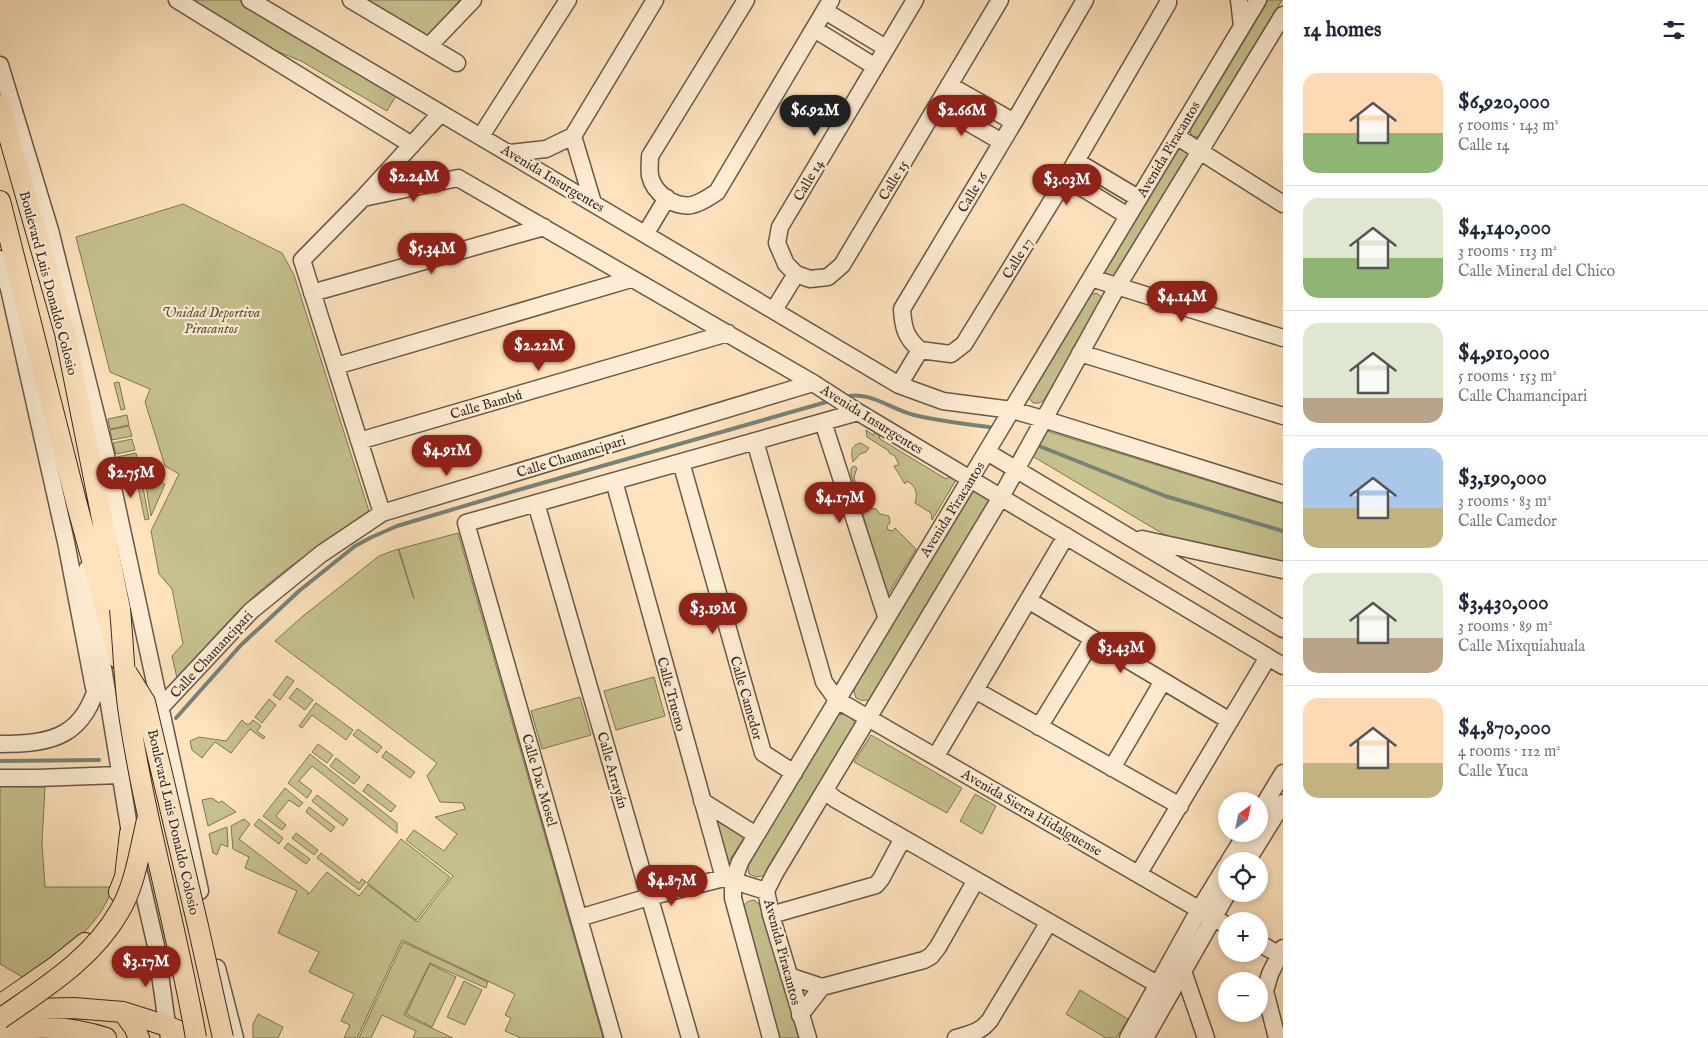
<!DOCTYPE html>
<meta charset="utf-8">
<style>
:root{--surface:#fff;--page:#f6f6f7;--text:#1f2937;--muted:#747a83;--line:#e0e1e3;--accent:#8f2418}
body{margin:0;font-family:"IM FELL English",serif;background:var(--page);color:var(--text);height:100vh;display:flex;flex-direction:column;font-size:19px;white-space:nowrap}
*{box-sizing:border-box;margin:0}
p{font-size:16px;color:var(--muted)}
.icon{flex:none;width:28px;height:28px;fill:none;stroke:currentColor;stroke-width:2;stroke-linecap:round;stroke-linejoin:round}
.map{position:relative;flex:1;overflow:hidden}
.drawer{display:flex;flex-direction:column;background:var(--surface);width:425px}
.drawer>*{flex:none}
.needle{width:32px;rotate:33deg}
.fabs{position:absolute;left:1218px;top:792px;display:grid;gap:10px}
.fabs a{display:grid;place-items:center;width:50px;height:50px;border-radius:50%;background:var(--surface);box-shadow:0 2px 8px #0003;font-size:25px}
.price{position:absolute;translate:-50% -42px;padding:0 11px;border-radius:18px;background:var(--accent);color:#fff;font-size:16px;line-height:32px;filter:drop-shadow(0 1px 2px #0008)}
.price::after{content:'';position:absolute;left:50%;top:30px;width:15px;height:11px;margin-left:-8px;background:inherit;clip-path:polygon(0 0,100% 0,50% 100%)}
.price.on{background:#222;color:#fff}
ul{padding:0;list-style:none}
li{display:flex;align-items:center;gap:15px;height:125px;padding:0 20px}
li+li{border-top:1px solid var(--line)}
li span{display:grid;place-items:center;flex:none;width:140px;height:100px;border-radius:15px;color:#555}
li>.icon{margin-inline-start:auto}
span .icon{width:60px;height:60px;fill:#fffc;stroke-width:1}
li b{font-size:21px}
h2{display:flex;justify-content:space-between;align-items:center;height:60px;padding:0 20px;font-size:21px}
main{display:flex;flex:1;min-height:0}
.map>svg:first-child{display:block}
.green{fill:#c5c28d;stroke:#7e7658}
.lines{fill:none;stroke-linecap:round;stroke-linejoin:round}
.stream{stroke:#76837a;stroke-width:4}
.minor-casing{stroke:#68584a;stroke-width:19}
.major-casing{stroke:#362a24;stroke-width:22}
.minor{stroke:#feedd4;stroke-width:16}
.major{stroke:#fee3bd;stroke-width:20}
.major-bridge-casing{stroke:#362a24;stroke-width:22;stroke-linecap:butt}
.major-bridge{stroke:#fee3bd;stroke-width:20}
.labels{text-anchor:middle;stroke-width:4.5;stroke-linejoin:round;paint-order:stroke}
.street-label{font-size:14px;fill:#362a24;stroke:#feedd4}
.park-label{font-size:14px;font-style:italic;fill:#5a503e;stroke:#feedd4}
</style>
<main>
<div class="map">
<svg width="1283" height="1038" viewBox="0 0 1283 1038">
<rect width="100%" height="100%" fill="#fee3bd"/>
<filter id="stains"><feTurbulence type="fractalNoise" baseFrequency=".004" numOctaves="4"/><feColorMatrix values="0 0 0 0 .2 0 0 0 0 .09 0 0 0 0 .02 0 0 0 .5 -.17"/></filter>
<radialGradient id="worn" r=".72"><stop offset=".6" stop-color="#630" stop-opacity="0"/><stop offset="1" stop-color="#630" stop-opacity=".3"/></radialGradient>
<path class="green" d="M 188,0 L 239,0 L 397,94 L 387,111 L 301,61 L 262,45 Z
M 366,0 L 460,0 L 427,37 Z
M 1266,0 L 1282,0 L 1203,134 L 1198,137 L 1192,136 L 1190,132 L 1191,126 Z
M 1183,148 L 1187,150 L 1189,155 L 1114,278 L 1105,273 L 1106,267 L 1174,153 L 1178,149 Z
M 183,204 L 282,253 L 294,275 L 369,511 C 330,539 288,565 253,597 C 226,622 202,651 177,678 L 172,656 L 183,644 L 172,589 L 159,574 L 151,531 L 179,474 L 165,466 L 145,402 L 150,389 L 110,372 L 76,237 Z
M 1096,293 L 1102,297 L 1102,302 L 1044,400 L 1039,403 L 1033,403 L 1029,398 L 1031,392 L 1090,295 Z
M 119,382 L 125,409 L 121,410 L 114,383 Z
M 127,415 L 129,425 L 110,429 L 108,419 Z
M 129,426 L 132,436 L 112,440 L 110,430 Z
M 866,430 L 873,435 L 875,432 L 881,435 L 879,436 L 880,439 L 946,479 L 950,477 L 956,480 L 932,520 L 931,513 L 915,503 C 918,493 916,486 907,481 L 905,484 L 894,466 L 899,465 L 895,456 L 889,453 L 889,451 L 867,437 Z
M 1044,430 L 1283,504 L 1283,563 L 1170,538 L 1029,454 Z
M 132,439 L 135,450 L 116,454 L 113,443 Z
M 861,443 L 869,448 L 866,452 L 860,454 L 853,462 C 851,453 850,445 861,443 Z
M 136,453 L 138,463 L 119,468 L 117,457 Z
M 138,465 L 141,474 L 121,479 L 119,468 Z
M 854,466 L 857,468 L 854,477 L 856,485 L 860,488 L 859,494 L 861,499 L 869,508 L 876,509 L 880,514 L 889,516 L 890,523 L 887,526 L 888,530 L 893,531 L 895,528 L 916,549 L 887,596 L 851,474 L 851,468 Z
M 144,474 L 165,484 L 151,516 Z
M 141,477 L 149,519 L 145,520 L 136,478 Z
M 974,490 L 991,500 L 873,697 C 866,701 863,702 856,698 L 854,692 L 856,685 Z
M 458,533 L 603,1038 L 521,1038 L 505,1031 L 511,1018 L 505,1015 L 515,994 L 402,940 L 357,1038 L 344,1038 L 350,1025 L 341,1021 L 354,994 L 309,972 L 319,952 L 278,933 L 297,891 L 245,868 L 249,857 L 233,849 L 231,826 L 244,819 L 250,824 L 239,839 L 308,892 L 308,895 L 327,872 L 359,896 L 368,885 L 417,922 L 453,876 L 406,840 L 414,830 L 444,851 L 457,834 L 435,817 L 465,809 L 463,803 L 440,802 L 427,776 L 437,763 L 275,641 L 303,616 L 379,556 L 398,549 L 414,599 L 399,549 Z
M 287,676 L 294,681 L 280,700 L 273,695 Z
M 654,677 L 665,716 L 616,730 L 604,691 Z
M 297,688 L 313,700 L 305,710 L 289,698 Z
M 580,697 L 591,735 L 542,749 L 531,711 Z
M 269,699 L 276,705 L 262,723 L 255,717 Z
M 316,703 L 353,730 L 346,740 L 312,715 L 302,728 L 299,726 Z
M 845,714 L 853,719 L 855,725 L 769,870 L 763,876 L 756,877 L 749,874 L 748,867 L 750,860 L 837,715 Z
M 242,720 L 246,724 L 250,724 L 253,720 L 261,726 L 257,731 L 265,737 L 263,739 L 250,729 L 231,753 L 215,742 L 202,758 L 192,750 L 190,741 L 199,737 L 226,741 Z
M 358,729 L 382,747 L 377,753 L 353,735 Z
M 871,735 L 962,788 L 947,813 L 854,762 Z
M 318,744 L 333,755 L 327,763 L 312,752 Z
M 386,751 L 415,772 L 410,778 L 382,757 Z
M 310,754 L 397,823 L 397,833 L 312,766 L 299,781 L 312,791 L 307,798 L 288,783 Z
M 336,758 L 360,777 L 354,784 L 330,766 Z
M 368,784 L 396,806 L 391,812 L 363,791 Z
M 0,786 L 45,787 L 42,843 L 45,887 L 113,887 C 97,932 61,952 24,978 L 0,964 Z
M 285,788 L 303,803 L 299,807 L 289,800 L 276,816 L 286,825 L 282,830 L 263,816 Z
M 975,794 L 996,806 L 982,834 L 960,821 Z
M 317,795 L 348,819 L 343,826 L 312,801 Z
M 212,798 L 219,803 L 222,801 L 236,812 L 208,826 L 202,800 Z
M 309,807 L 335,827 L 331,832 L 306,812 Z
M 713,816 L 745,837 L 727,864 Z
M 259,819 L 283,838 L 279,844 L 254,825 Z
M 227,827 L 228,847 L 221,844 L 217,855 L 213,853 L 209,834 Z
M 296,833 L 318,850 L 314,855 L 292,838 Z
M 401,839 L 450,877 L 416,920 L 367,883 Z
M 288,843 L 310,859 L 306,864 L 284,848 Z
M 321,853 L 359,883 L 362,879 L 366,882 L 359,890 L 317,858 Z
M 754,900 L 759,904 L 763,911 L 800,1038 L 778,1038 L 742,912 C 744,904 746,901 754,900 Z
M 403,942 L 488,982 L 486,988 L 430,963 L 404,1015 L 453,1038 L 413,1038 L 416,1031 L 382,1015 L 371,1038 L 359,1038 Z
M 430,964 L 456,977 L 432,1027 L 406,1014 Z
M 464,981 L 482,990 L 465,1025 L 447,1017 Z
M 1080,990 L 1128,1019 L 1116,1038 L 1106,1038 L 1066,1014 Z
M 258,1014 L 283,1027 L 278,1038 L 253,1038 L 253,1024 Z"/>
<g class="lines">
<path class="stream" d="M 844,397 C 869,390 890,409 914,415 C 939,421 964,424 989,427
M 1039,446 L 1165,496 L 1283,531
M 176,718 L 241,645 L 269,619 L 299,591 L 355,546 L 372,537 L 397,526 L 518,490 L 830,401
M 0,761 L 99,760"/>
<defs>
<path id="minor" d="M 177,0 L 412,145
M 250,0 L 899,385 L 943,401 L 1012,410 L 1043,419 L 1283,494
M 351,0 L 457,63
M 746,0 L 650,156 C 650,163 649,169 650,176 C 654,193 674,208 692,205 C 701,203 709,197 717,192 L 831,0
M 915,0 L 780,227 L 777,243 L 786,264 L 796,274 L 810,279 L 828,277 L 842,265 L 1000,0
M 1239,0 L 1242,26
M 825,11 L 886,48
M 814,29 L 874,66
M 429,46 L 473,0
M 0,65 L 50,230 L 105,451 L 200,891
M 949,85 L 1014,122
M 938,105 L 1002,142
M 481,136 L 568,0
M 573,136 L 593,203
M 1176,136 L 1283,204
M 510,153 L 546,149 L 573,136 L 655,0
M 1076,161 L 1138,198
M 1066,178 L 1128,216
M 363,198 L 458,178 L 813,383 L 858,412 L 1283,666
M 646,233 L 667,198
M 0,259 L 9,289 L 66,542 L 94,688
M 1091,278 L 1283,338
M 312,293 L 544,227
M 774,310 L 796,274
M 920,350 L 951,354 L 964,344 L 1072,168 L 1168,3 L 1168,0
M 920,350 C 906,338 903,328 902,309 L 1014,122 L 1085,0
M 1080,353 L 1283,416
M 336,366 L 631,279
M 899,385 L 920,350
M 823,422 L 886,616
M 359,441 L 728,333
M 755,441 L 824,682 L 837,700 L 1226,925
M 987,452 L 1283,629
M 681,462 L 763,753 L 794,773
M 614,481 L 724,878
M 536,503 L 690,1038
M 382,513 L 302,260 L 363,198 L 440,114
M 1142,539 L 1283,570
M 87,569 L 130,833 L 156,946 L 169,1038
M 1028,600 L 1230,721
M 975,690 L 1180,806
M 161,707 L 251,611 L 321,554 L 382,513 L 813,383
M 1039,727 L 1093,639
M 0,744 C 54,744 85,736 99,679
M 936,756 L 1066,536
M 1112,768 L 1163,681
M 0,778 L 37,778 L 120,775
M 825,790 L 835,799 L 1150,980 L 1159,983
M 702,801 L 756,835
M 1259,813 L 1283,773
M 1229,861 L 1246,834
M 1247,861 L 1283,803
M 1139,873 L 1268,657
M 771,915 L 876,885 L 881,879 L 903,838
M 579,918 L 649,897 L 724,878 L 766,891
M 1259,943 L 1283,957
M 217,968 L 235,1038
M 1178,968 L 1183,971 L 1206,1038
M 789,976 L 822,987 L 924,960 L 931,956 L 938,947 L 976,880
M 800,1015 L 822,987
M 613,1038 L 466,523 L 858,412
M 771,1038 L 733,898 L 733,882 L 740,862 L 1258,0
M 808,1038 L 771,915 L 766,891 L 775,873 L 1001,497 L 1117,287 L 1283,15
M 956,1038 C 970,1034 981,1032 990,1020 L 1049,922
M 1128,1038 L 1199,910 L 1226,866
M 1145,1038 L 1227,894
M 1277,1038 L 1265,991 L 1270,974 L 1283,948"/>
<path id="major" d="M 0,105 L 65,333 L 120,609
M 0,201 L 77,505 L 119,659
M 119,892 L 125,877 L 130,833
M 0,1005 L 55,967 L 85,943
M 123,1012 L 134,1027 L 139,1038
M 4,1013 L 28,1009 L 74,1008 L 123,1012 L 167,1026 L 195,1038
M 0,1033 C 34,1024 73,1027 106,1038"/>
</defs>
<use href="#minor" class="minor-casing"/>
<use href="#major" class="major-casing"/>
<use href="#minor" class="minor"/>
<use href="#major" class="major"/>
<defs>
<path id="major-bridge" d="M 120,609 C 123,641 124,675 128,707 C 144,819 177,927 196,1038
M 127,673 L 145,702 L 198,926 L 223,1038
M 0,1019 C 44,988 92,959 119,912 C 135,886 140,849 147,820"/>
</defs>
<use href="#major-bridge" class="major-bridge-casing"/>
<use href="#major-bridge" class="major-bridge"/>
</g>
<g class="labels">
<g class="street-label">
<text transform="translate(1168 149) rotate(-59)" y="5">Avenida Piracantos</text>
<text transform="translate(553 178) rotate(31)" y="5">Avenida Insurgentes</text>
<text transform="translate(808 180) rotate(-60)" y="5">Calle 14</text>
<text transform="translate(893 180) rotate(-59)" y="5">Calle 15</text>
<text transform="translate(972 192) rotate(-59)" y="5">Calle 16</text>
<text transform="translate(1017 258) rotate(-59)" y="5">Calle 17</text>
<text transform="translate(49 283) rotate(75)" y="5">Boulevard Luis Donaldo Colosio</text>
<text transform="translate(486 404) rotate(-16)" y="5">Calle Bambú</text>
<text transform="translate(872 419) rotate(32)" y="5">Avenida Insurgentes</text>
<text transform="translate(571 456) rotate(-17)" y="5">Calle Chamancipari</text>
<text transform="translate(952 509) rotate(-58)" y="5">Avenida Piracantos</text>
<text transform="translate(211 654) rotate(-47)" y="5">Calle Chamancipari</text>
<text transform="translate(672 694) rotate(75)" y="5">Calle Trueno</text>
<text transform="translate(747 698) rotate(74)" y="5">Calle Camedor</text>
<text transform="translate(613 770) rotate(74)" y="5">Calle Arrayán</text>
<text transform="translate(540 780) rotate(74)" y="5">Calle Dac Mosel</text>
<text transform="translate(1032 812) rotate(30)" y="5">Avenida Sierra Hidalguense</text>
<text transform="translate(174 822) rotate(77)" y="5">Boulevard Luis Donaldo Colosio</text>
<text transform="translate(783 952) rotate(75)" y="5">Avenida Piracantos</text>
</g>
<g class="park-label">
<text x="211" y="317">Unidad Deportiva<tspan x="211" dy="16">Piracantos</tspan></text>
</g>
</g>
<rect width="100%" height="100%" filter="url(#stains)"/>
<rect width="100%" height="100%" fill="url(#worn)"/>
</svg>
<div class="fabs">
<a><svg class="needle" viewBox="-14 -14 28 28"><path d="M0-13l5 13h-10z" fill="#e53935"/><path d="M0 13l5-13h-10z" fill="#747a83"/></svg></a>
<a><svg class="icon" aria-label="locate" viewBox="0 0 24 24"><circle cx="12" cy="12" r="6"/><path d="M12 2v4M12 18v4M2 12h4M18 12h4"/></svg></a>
<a>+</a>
<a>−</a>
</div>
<b class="price on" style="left:815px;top:137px">$6.92M</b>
<b class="price" style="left:962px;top:137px">$2.66M</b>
<b class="price" style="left:414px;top:203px">$2.24M</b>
<b class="price" style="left:1067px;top:206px">$3.03M</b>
<b class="price" style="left:432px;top:275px">$5.34M</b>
<b class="price" style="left:1182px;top:323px">$4.14M</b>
<b class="price" style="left:539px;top:372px">$2.22M</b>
<b class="price" style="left:447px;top:477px">$4.91M</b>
<b class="price" style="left:131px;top:499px">$2.75M</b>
<b class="price" style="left:840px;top:524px">$4.17M</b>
<b class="price" style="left:713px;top:635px">$3.19M</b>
<b class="price" style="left:1121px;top:674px">$3.43M</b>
<b class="price" style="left:672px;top:907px">$4.87M</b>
<b class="price" style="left:146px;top:988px">$3.17M</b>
</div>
<section class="drawer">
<h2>14 homes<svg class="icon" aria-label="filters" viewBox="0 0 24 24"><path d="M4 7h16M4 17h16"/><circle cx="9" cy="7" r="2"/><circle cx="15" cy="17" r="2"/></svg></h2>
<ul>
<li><span style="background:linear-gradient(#ffd9b3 60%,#8fb573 0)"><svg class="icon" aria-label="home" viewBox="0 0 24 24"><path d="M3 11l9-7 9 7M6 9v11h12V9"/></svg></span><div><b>$6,920,000</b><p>5 rooms · 143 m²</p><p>Calle 14</p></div></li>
<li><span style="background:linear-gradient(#dfe7d0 60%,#8fb573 0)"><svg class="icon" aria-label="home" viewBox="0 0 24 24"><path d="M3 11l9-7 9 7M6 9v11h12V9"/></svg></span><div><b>$4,140,000</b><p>3 rooms · 113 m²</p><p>Calle Mineral del Chico</p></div></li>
<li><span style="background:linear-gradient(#dfe7d0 75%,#b9a48a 0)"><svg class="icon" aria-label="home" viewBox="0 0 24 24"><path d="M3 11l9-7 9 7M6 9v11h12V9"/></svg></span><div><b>$4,910,000</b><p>5 rooms · 153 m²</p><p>Calle Chamancipari</p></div></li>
<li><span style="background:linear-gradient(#a9c7e8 60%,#c2b280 0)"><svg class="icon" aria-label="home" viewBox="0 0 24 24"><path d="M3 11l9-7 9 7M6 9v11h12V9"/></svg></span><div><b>$3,190,000</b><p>3 rooms · 83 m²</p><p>Calle Camedor</p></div></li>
<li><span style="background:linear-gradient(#dfe7d0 65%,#b9a48a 0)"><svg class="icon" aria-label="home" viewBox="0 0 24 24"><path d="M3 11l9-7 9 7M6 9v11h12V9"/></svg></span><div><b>$3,430,000</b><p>3 rooms · 89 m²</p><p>Calle Mixquiahuala</p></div></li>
<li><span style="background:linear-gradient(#ffd9b3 65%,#c2b280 0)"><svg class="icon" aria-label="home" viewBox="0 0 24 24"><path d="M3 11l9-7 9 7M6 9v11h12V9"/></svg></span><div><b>$4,870,000</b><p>4 rooms · 112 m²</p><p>Calle Yuca</p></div></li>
</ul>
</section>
</main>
